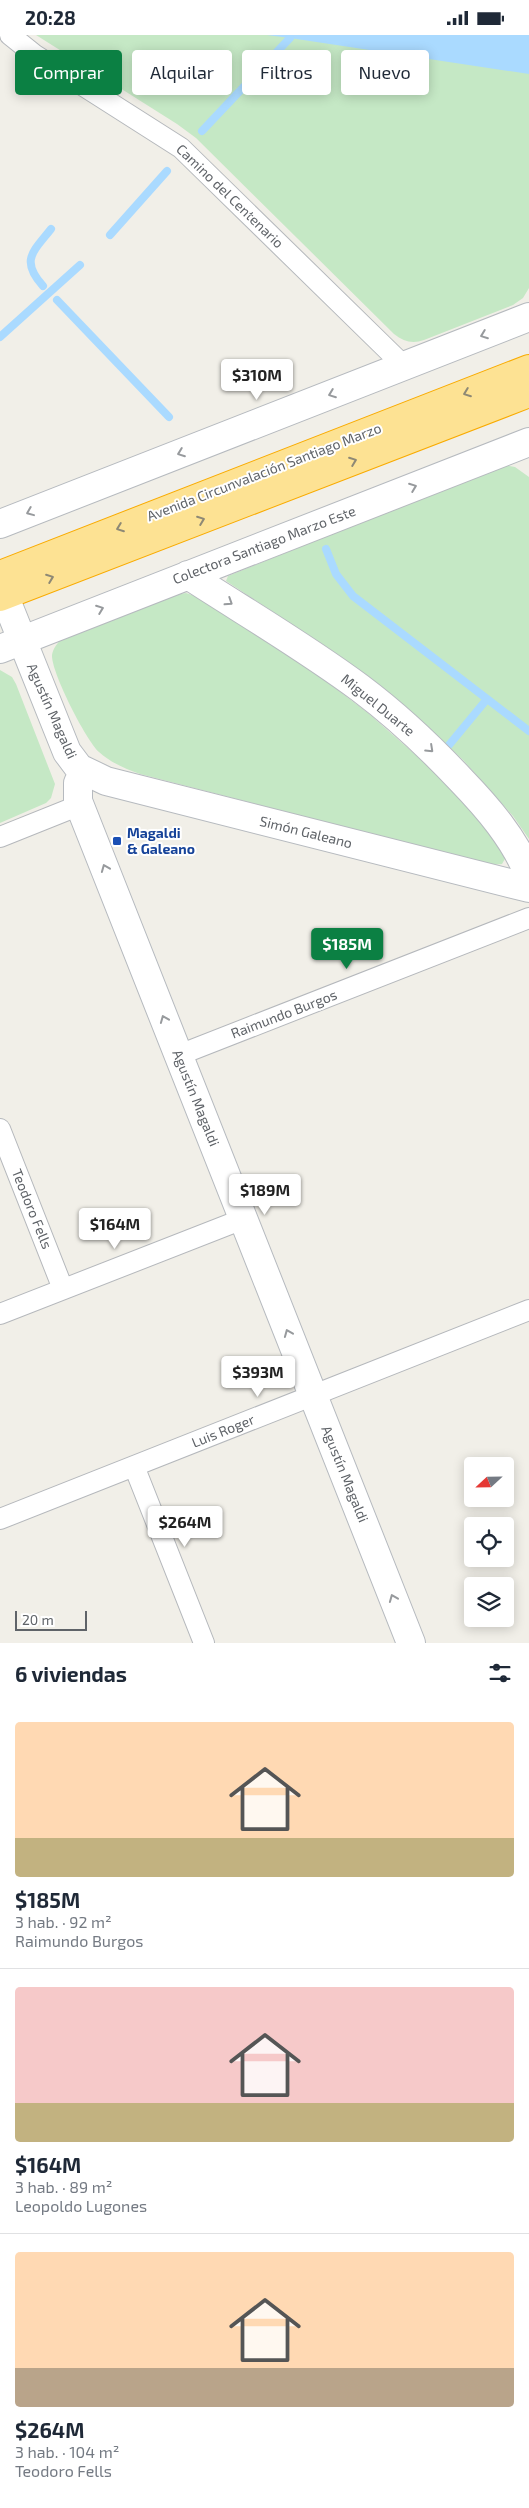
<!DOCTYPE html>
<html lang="es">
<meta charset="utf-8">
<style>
:root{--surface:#fff;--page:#f6f6f7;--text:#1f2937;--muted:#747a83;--line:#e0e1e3;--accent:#0b8043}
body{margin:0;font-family:"Exo 2",sans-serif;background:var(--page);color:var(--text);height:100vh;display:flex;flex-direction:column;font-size:19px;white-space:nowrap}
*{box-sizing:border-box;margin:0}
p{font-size:16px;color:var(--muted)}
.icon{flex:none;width:28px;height:28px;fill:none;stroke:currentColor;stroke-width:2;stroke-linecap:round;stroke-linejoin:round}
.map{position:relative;height:1608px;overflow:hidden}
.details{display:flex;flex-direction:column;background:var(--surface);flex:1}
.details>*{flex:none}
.banner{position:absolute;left:15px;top:15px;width:500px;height:45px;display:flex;gap:10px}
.needle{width:32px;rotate:248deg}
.tools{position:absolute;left:464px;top:1422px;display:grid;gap:10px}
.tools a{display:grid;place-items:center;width:50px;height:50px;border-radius:5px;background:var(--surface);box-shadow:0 2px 12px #0003;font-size:25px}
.scale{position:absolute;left:15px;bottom:12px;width:72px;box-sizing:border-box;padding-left:5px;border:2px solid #5f6368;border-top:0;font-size:14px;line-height:18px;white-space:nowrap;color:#5f6368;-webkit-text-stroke:4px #fff;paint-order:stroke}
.price{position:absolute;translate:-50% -42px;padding:0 11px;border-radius:5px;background:#fff;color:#222;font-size:16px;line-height:32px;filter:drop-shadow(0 1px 2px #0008)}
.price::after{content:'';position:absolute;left:50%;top:30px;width:15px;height:11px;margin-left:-8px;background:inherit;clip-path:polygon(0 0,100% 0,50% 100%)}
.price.on{background:var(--accent);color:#fff}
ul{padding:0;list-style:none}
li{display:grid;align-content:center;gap:10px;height:265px;padding:0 15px}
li+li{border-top:1px solid var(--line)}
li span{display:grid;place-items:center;height:155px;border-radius:5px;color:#555}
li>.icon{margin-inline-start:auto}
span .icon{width:90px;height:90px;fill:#fffc;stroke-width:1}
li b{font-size:21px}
h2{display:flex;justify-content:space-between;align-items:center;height:60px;padding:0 15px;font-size:21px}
.tag{padding:0 18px;border-radius:5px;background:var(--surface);box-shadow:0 2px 12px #0003;font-size:18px;line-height:45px}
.tag.on{background:var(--accent);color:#fff}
.status{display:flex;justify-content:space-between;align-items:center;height:35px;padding:0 25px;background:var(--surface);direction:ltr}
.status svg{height:14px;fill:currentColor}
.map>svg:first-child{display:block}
.green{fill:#c5e8c5}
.water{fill:#aadaff}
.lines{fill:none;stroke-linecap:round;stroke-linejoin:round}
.stream{stroke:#aadaff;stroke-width:8}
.street-casing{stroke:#b5b8bc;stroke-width:22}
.secondary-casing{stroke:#b6babf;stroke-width:30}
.highway-casing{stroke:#f9ab00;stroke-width:30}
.street{stroke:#fff;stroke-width:20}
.secondary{stroke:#fff;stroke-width:28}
.highway{stroke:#fde293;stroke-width:28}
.oneway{stroke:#979a9d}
.oneway2{stroke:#8e8975}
.transit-dot{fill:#1a4fb4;stroke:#fff;stroke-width:2}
.labels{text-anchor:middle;stroke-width:4;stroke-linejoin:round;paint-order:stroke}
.street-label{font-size:14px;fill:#5f6368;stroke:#fff}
.transit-label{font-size:14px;font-weight:bold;fill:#164399;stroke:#fff;text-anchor:start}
</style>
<div class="status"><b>20:28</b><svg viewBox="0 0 49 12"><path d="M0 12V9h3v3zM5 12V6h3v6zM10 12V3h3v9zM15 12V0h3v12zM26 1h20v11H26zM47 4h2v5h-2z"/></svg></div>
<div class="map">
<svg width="529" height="1608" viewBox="0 0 529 1608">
<rect width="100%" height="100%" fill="#f1efe8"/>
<path class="green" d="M 36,0 L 529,0 L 529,253 L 523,263 L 513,270 L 424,305 C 413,309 404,307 394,299 L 196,103 L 177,89 Z
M 504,430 L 515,432 L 529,442 L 529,804 L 513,781 L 463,725 L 418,683 L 340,621 L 226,546 L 228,541 Z
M 186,558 L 195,561 L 301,627 L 368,678 L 434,736 L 503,810 L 506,822 L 502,829 L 491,830 L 140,739 C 126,734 111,728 99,717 C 86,705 51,637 52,620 C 53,614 57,608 62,604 L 175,560 Z
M 0,635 L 12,642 L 16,649 L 55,749 L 51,763 L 46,768 L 0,788 Z"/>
<path class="water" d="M 267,0 L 529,0 L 529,39 L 290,3 Z"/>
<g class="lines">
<path class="stream" d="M 202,96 L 290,3
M 110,200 L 167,136
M 43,251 C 20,225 33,217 51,194
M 57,265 L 169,382
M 0,302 L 80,230
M 326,514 L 336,539 L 353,561 L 529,696
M 449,710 L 487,664"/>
<defs>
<path id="street" d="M 10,0 L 35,20 L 181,113 L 404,331
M 0,802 L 80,770
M 179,1020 L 529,883
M 0,1094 L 63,1254
M 0,1279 L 243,1184
M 134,1431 L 204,1608
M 0,1484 L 529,1275"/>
<path id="secondary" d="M 0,489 L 529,282
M 188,540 C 245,577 305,612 360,653 C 396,680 430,712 461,745 C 488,773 514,803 529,840
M 0,550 L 67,717 L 79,733 L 106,746 L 529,853
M 0,614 L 529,407
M 84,736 L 78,748 L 78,766 L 411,1608"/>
<path id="highway" d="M 0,540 L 529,334
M 0,562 L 529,358"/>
</defs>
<use href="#street" class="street-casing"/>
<use href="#secondary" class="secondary-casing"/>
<use href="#highway" class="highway-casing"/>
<use href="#street" class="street"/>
<use href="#secondary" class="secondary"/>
<use href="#highway" class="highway"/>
</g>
<defs><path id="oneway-chevron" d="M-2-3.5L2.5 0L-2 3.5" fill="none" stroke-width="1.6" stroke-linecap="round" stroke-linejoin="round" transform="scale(1.25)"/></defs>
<g class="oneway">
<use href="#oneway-chevron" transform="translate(484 300) rotate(159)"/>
<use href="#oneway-chevron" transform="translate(332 359) rotate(159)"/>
<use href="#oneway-chevron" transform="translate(181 418) rotate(159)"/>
<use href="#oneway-chevron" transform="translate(413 452) rotate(-21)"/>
<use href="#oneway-chevron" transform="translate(30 477) rotate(158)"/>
<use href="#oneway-chevron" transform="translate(229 567) rotate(33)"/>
<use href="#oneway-chevron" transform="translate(100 574) rotate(-21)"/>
<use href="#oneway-chevron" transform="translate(430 714) rotate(43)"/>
<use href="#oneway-chevron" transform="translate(105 833) rotate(-112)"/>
<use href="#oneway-chevron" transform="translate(164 984) rotate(-112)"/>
<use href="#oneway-chevron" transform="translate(288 1298) rotate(-112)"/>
<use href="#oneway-chevron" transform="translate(393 1563) rotate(-112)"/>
</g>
<g class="oneway2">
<use href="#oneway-chevron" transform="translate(467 358) rotate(159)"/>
<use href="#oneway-chevron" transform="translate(353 426) rotate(-21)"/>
<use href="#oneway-chevron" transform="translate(201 485) rotate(-21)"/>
<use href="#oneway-chevron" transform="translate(120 493) rotate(159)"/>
<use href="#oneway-chevron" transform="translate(50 543) rotate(-21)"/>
</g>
<rect class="transit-dot" x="112" y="801" width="10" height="10" rx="2.5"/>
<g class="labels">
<g class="street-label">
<text transform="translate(230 161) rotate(44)" y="5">Camino del Centenario</text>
<text transform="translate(264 437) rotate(-21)" y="5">Avenida Circunvalación Santiago Marzo</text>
<text transform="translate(264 510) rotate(-21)" y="5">Colectora Santiago Marzo Este</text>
<text transform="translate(378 670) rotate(39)" y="5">Miguel Duarte</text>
<text transform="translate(52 676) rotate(66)" y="5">Agustín Magaldi</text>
<text transform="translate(306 797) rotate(14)" y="5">Simón Galeano</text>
<text transform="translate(284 979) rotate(-21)" y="5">Raimundo Burgos</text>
<text transform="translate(196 1063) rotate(68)" y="5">Agustín Magaldi</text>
<text transform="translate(32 1174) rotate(68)" y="5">Teodoro Fells</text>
<text transform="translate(223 1396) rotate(-22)" y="5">Luis Roger</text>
<text transform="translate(345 1439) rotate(68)" y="5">Agustín Magaldi</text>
</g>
<g class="transit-label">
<text x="127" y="803">Magaldi<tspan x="127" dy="16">&amp; Galeano</tspan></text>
</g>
</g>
</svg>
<div class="tools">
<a><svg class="needle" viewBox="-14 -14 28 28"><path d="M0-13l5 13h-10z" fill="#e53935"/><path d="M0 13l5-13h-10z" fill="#747a83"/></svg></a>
<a><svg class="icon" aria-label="locate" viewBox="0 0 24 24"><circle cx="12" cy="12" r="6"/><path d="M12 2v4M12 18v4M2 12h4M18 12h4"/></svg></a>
<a><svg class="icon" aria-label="layers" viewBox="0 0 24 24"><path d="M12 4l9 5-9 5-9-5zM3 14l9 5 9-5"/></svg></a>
</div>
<div class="scale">20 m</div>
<b class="price" style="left:257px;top:366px">$310M</b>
<b class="price on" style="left:347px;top:935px">$185M</b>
<b class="price" style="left:265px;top:1181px">$189M</b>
<b class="price" style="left:115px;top:1215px">$164M</b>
<b class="price" style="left:258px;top:1363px">$393M</b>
<b class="price" style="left:185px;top:1513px">$264M</b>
<div class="banner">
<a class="tag on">Comprar</a>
<a class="tag">Alquilar</a>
<a class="tag">Filtros</a>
<a class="tag">Nuevo</a>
</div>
</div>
<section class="details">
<h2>6 viviendas<svg class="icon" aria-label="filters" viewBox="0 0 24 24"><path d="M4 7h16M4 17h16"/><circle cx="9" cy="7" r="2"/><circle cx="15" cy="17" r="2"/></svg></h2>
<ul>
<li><span style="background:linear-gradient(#ffd9b3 75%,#c2b280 0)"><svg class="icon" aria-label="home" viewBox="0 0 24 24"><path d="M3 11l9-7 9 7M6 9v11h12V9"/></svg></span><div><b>$185M</b><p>3 hab. · 92 m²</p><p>Raimundo Burgos</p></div></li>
<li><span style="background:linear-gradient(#f6c9c9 75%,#c2b280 0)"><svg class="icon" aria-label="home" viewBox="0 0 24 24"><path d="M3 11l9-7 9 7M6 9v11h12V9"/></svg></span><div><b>$164M</b><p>3 hab. · 89 m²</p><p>Leopoldo Lugones</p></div></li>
<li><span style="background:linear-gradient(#ffd9b3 75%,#b9a48a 0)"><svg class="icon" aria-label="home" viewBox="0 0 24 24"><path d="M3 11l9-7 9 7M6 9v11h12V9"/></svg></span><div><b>$264M</b><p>3 hab. · 104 m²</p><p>Teodoro Fells</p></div></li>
</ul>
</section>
